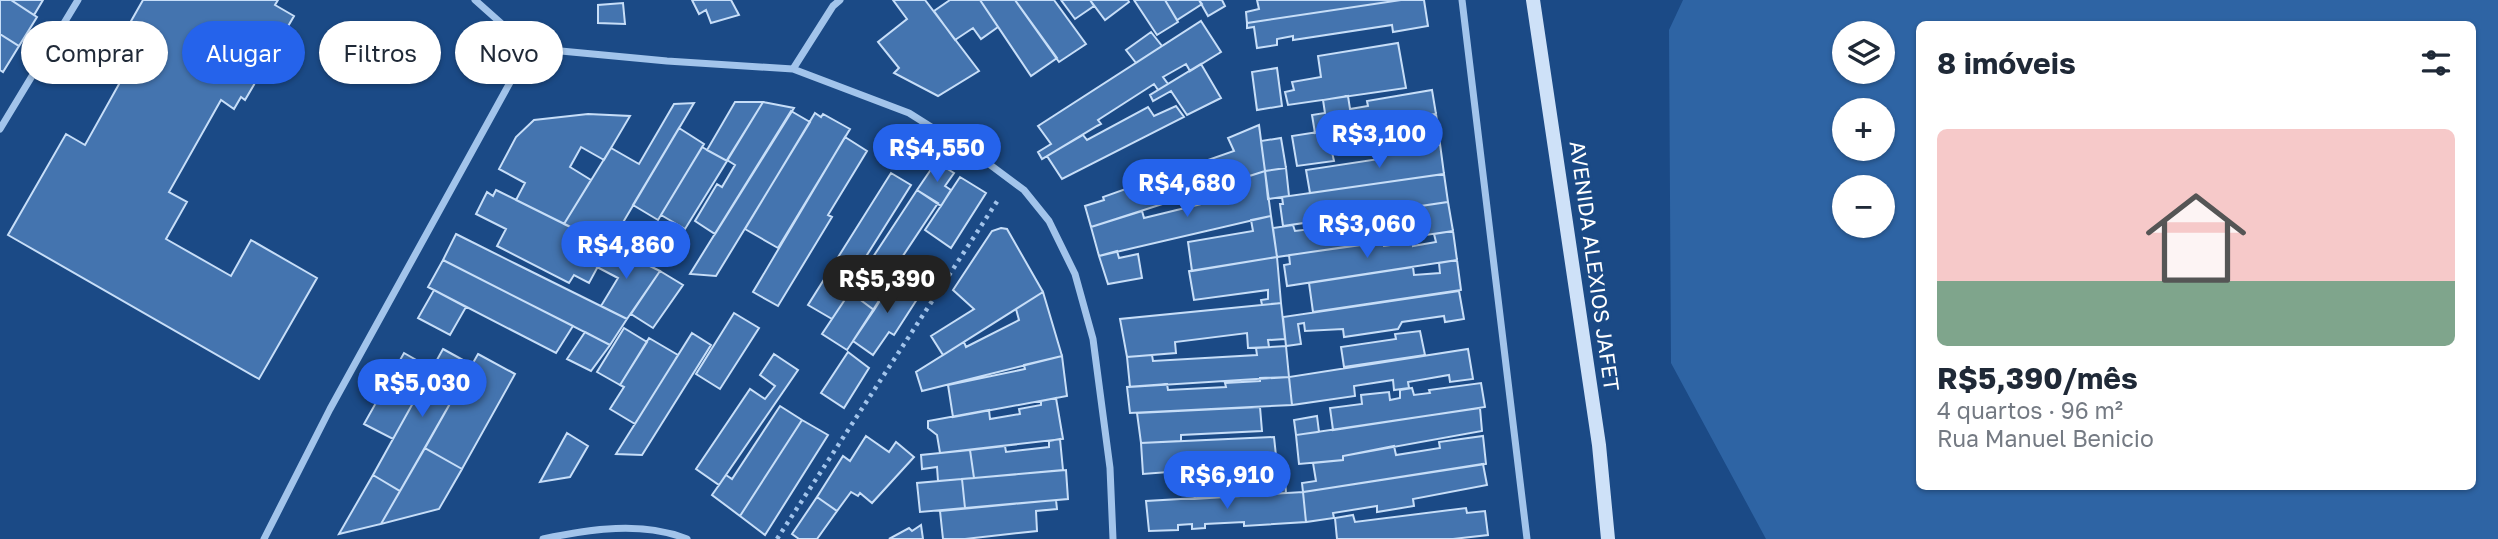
<!DOCTYPE html>
<html lang="pt">
<meta charset="utf-8">
<style>
:root{--surface:#fff;--page:#f6f6f7;--text:#1f2937;--muted:#747a83;--line:#e0e1e3;--accent:#2563eb}
body{margin:0;font-family:"Golos Text",sans-serif;background:var(--page);color:var(--text);height:100vh;display:flex;flex-direction:column;font-size:26px;white-space:nowrap}
*{box-sizing:border-box;margin:0}
p{font-size:23px;color:var(--muted)}
.icon{flex:none;width:38px;height:38px;fill:none;stroke:currentColor;stroke-width:2;stroke-linecap:round;stroke-linejoin:round}
.map{position:relative;flex:1;overflow:hidden}
.side{position:absolute;left:1916px;top:21px;width:560px;height:469px;display:flex;flex-direction:column;background:var(--surface);border-radius:10px;box-shadow:0 2px 5px #0004}
.side>*{flex:none}
.guide{position:absolute;left:21px;top:21px;width:665px;height:63px;display:flex;gap:14px}
.controls{position:absolute;left:1832px;top:21px;display:grid;gap:14px}
.controls a{display:grid;place-items:center;width:63px;height:63px;border-radius:50%;background:var(--surface);box-shadow:0 2px 5px #0004;font-size:35px}
.price{position:absolute;translate:-50% -60px;padding:0 16px;border-radius:24px;background:var(--accent);color:#fff;font-size:23px;line-height:46px;filter:drop-shadow(0 2px 4px #0008)}
.price::after{content:'';position:absolute;left:50%;top:42px;width:21px;height:16px;margin-left:-10px;background:inherit;clip-path:polygon(0 0,100% 0,50% 100%)}
.price.selected{background:#222;color:#fff}
ul{padding:0;list-style:none}
li{display:grid;align-content:center;gap:14px;height:371px;padding:0 21px}
li+li{border-top:2px solid var(--line)}
li span{display:grid;place-items:center;height:217px;border-radius:10px;color:#555}
li>.icon{margin-inline-start:auto}
span .icon{width:126px;height:126px;fill:#fffc;stroke-width:1}
li b{font-size:30px}
h2{display:flex;justify-content:space-between;align-items:center;height:84px;padding:0 21px;font-size:30px}
.chip{padding:0 24px;border-radius:32px;background:var(--surface);box-shadow:0 2px 5px #0004;font-size:24px;line-height:63px}
.chip.selected{background:var(--accent);color:#fff}
.map>svg:first-child{display:block}
.green{fill:#2e64a4;fill-rule:evenodd}
.building{fill:#4474af;stroke:#c7def8;stroke-width:2}
.lines{fill:none;stroke-linecap:round;stroke-linejoin:round}
.path{stroke:#a2c4eb;stroke-width:4.5;stroke-dasharray:3.5 5;stroke-linecap:butt}
.street{stroke:#a2c4eb;stroke-width:7}
.secondary{stroke:#cee1f8;stroke-width:14}
.labels{text-anchor:middle;stroke-width:6;stroke-linejoin:round;paint-order:stroke}
.street-label{font-size:21px;fill:#fff;stroke:#1b4a86}
</style>
<div class="map">
<svg width="2498" height="539" viewBox="0 0 2498 539">
<rect width="100%" height="100%" fill="#1b4a86"/>
<path class="green" d="M 1683,0 L 2498,0 L 2498,539 L 1766,539 L 1671,363 L 1669,30 ZM 1920,24 L 2473,24 L 2473,486 L 1920,486 ZM 1844,33 L 1883,33 L 1883,72 L 1844,72 ZM 1844,110 L 1883,110 L 1883,149 L 1844,149 ZM 1844,187 L 1883,187 L 1883,226 L 1844,226 Z"/>
<path class="building" d="M 0,0 L 11,0 L 37,17 L 19,46 L 0,34 Z
M 11,0 L 43,0 L 34,15 Z
M 143,0 L 278,0 L 275,5 L 294,16 L 245,100 L 241,97 L 234,109 L 221,100 L 169,192 L 187,202 L 166,239 L 231,276 L 251,240 L 317,278 L 259,379 L 8,235 L 66,134 L 85,145 L 143,41 L 126,30 Z
M 692,0 L 731,0 L 739,15 L 711,23 L 706,10 L 699,14 Z
M 893,0 L 925,0 L 979,71 L 938,96 L 894,73 L 899,68 L 878,42 L 907,19 Z
M 950,0 L 980,0 L 998,27 L 981,39 L 973,28 L 955,40 L 934,11 Z
M 980,0 L 1015,0 L 1057,58 L 1031,76 Z
M 1015,0 L 1054,0 L 1086,44 L 1059,62 Z
M 1061,0 L 1090,0 L 1094,6 L 1075,19 Z
M 1090,0 L 1128,0 L 1129,2 L 1105,20 Z
M 1134,0 L 1165,0 L 1178,22 L 1157,35 Z
M 1165,0 L 1199,0 L 1202,4 L 1177,20 Z
M 1199,0 L 1222,0 L 1225,6 L 1208,16 Z
M 1257,0 L 1401,0 L 1247,23 L 1246,12 L 1259,9 Z
M 1401,0 L 1424,0 L 1428,26 L 1393,32 L 1392,25 L 1293,40 L 1293,36 L 1277,39 L 1277,45 L 1257,48 L 1254,27 L 1247,28 L 1247,23 Z
M 623,3 L 625,24 L 598,23 L 598,5 Z
M 1201,21 L 1221,52 L 1190,71 L 1186,64 L 1163,77 L 1168,84 L 1158,90 L 1154,84 L 1098,120 L 1101,124 L 1097,126 L 1042,159 L 1038,152 L 1051,144 L 1038,126 Z
M 1151,32 L 1162,46 L 1136,63 L 1126,50 Z
M 0,34 L 19,46 L 3,72 L 0,70 Z
M 1398,43 L 1406,88 L 1288,105 L 1285,92 L 1294,90 L 1292,82 L 1321,77 L 1318,56 Z
M 1201,64 L 1221,98 L 1187,115 L 1171,91 L 1153,101 L 1150,95 Z
M 1277,68 L 1282,106 L 1257,110 L 1252,72 Z
M 1432,90 L 1436,114 L 1315,133 L 1312,115 L 1325,113 L 1323,100 L 1348,96 L 1350,109 L 1368,106 L 1367,101 Z
M 735,102 L 763,102 L 727,161 L 707,150 Z
M 763,102 L 794,108 L 715,234 L 695,221 L 717,184 L 722,187 L 735,165 L 727,160 Z
M 694,103 L 609,246 L 564,224 L 611,148 L 639,164 L 674,104 Z
M 1176,106 L 1184,117 L 1062,179 L 1047,156 L 1083,135 L 1087,140 L 1148,107 L 1154,116 Z
M 791,111 L 810,122 L 716,276 L 690,274 Z
M 815,113 L 821,117 L 823,114 L 850,129 L 778,248 L 745,229 Z
M 588,114 L 630,116 L 604,160 L 581,147 L 570,167 L 591,180 L 564,224 L 516,200 L 525,183 L 499,169 L 516,137 L 534,120 Z
M 1436,114 L 1440,144 L 1395,151 L 1394,143 L 1332,152 L 1334,161 L 1297,166 L 1292,136 L 1407,118 L 1410,139 L 1414,138 L 1410,118 Z
M 1259,125 L 1265,171 L 1091,227 L 1085,206 L 1104,200 L 1103,197 L 1154,179 L 1151,171 L 1165,165 L 1167,164 L 1171,173 L 1234,151 L 1228,138 Z
M 679,128 L 704,144 L 658,220 L 633,205 Z
M 845,137 L 867,151 L 828,215 L 832,217 L 778,306 L 753,292 Z
M 1281,138 L 1286,168 L 1265,171 L 1261,141 Z
M 1440,144 L 1444,174 L 1310,193 L 1306,170 L 1379,159 L 1378,154 Z
M 702,147 L 727,161 L 685,229 L 661,215 Z
M 936,162 L 954,173 L 945,186 L 951,190 L 941,206 L 917,190 Z
M 1286,168 L 1289,196 L 1268,199 L 1265,171 Z
M 1265,171 L 1271,216 L 1099,256 L 1091,227 L 1142,211 L 1144,218 L 1234,196 L 1230,182 Z
M 891,173 L 911,185 L 855,274 L 860,277 L 832,319 L 808,305 Z
M 1444,174 L 1448,202 L 1283,226 L 1280,204 L 1283,204 L 1282,197 Z
M 960,177 L 986,193 L 951,248 L 925,230 Z
M 496,190 L 609,246 L 589,283 L 574,275 L 569,283 L 497,246 L 506,229 L 476,214 L 487,192 L 493,196 Z
M 917,190 L 938,203 L 881,289 L 886,291 L 874,310 L 850,292 Z
M 1448,202 L 1453,231 L 1277,257 L 1273,228 L 1293,225 L 1295,231 L 1354,224 L 1353,216 Z
M 1271,216 L 1277,257 L 1192,271 L 1188,242 L 1253,231 L 1251,220 Z
M 1001,228 L 1007,229 L 1043,292 L 943,355 L 931,336 L 974,309 L 953,290 L 992,231 Z
M 1453,231 L 1457,260 L 1287,286 L 1284,265 L 1290,264 L 1289,255 L 1383,242 L 1384,246 L 1413,242 L 1413,246 L 1436,242 L 1434,234 Z
M 456,234 L 516,264 L 627,319 L 610,345 L 443,260 Z
M 609,246 L 660,271 L 627,319 L 601,306 L 618,278 L 597,267 Z
M 1117,251 L 1119,258 L 1138,254 L 1142,278 L 1108,284 L 1099,256 Z
M 1277,257 L 1281,303 L 1262,305 L 1261,300 L 1268,299 L 1268,290 L 1194,300 L 1189,271 Z
M 443,260 L 573,326 L 556,353 L 428,287 Z
M 1457,260 L 1461,290 L 1313,312 L 1309,283 L 1413,267 L 1414,275 L 1440,273 L 1439,263 Z
M 660,271 L 683,285 L 653,328 L 631,314 Z
M 895,276 L 921,293 L 894,335 L 889,332 L 873,355 L 853,341 Z
M 434,290 L 466,307 L 450,335 L 418,318 Z
M 1459,291 L 1464,319 L 1445,322 L 1444,316 L 1402,322 L 1398,329 L 1344,337 L 1343,329 L 1305,331 L 1304,323 L 1298,324 L 1301,344 L 1286,346 L 1283,317 Z
M 850,292 L 874,310 L 847,350 L 822,334 Z
M 1043,292 L 1062,356 L 922,391 L 916,372 L 964,342 L 966,347 L 1019,320 L 1016,309 Z
M 1281,303 L 1285,339 L 1268,340 L 1269,347 L 1248,348 L 1247,333 L 1175,342 L 1176,353 L 1127,357 L 1120,319 Z
M 734,313 L 759,328 L 720,389 L 696,374 Z
M 624,328 L 647,342 L 620,385 L 597,372 Z
M 1420,331 L 1425,355 L 1344,367 L 1341,347 L 1396,339 L 1395,334 Z
M 585,332 L 610,345 L 591,371 L 567,359 Z
M 692,333 L 711,345 L 642,455 L 616,454 Z
M 649,338 L 678,355 L 635,424 L 610,409 L 624,387 L 620,385 Z
M 1286,346 L 1289,377 L 1130,387 L 1127,357 L 1152,355 L 1153,361 L 1257,355 L 1256,348 Z
M 443,349 L 472,365 L 400,491 L 373,475 Z
M 1468,349 L 1473,379 L 1450,382 L 1449,375 L 1408,382 L 1409,388 L 1394,390 L 1393,380 L 1354,386 L 1355,396 L 1292,405 L 1289,377 Z
M 848,352 L 869,368 L 844,408 L 821,393 Z
M 404,353 L 432,369 L 393,439 L 364,424 Z
M 478,354 L 515,374 L 462,469 L 425,448 Z
M 774,354 L 798,370 L 719,485 L 696,469 L 750,389 L 765,399 L 775,386 L 760,375 Z
M 1062,356 L 1067,396 L 953,417 L 948,385 L 1025,369 L 1024,365 Z
M 1289,377 L 1292,405 L 1130,413 L 1127,387 L 1167,384 L 1168,390 L 1226,387 L 1225,383 L 1260,381 L 1260,378 Z
M 1481,383 L 1485,407 L 1333,430 L 1330,408 L 1362,404 L 1361,395 L 1389,392 L 1390,400 L 1400,398 L 1400,390 L 1412,388 L 1414,395 L 1430,393 L 1429,390 Z
M 1056,398 L 1063,439 L 940,453 L 937,435 L 928,428 L 928,421 L 989,410 L 990,419 L 1020,414 L 1019,409 L 1041,405 L 1041,401 Z
M 780,406 L 802,420 L 740,516 L 712,495 L 726,475 L 732,479 Z
M 1260,407 L 1262,431 L 1181,435 L 1181,441 L 1141,443 L 1137,413 Z
M 1480,408 L 1482,431 L 1343,456 L 1343,460 L 1299,464 L 1296,435 Z
M 1317,416 L 1319,432 L 1296,435 L 1294,420 Z
M 802,420 L 828,435 L 765,535 L 740,516 Z
M 567,433 L 588,446 L 570,477 L 540,482 Z
M 866,436 L 889,452 L 896,442 L 914,457 L 872,503 L 860,493 L 858,496 L 851,492 L 837,511 L 817,497 L 843,456 L 850,461 Z
M 1483,436 L 1486,464 L 1303,492 L 1302,483 L 1316,481 L 1313,463 L 1343,460 L 1343,456 L 1394,446 L 1396,455 L 1440,448 L 1439,442 Z
M 1274,437 L 1277,465 L 1243,468 L 1243,462 L 1195,465 L 1195,470 L 1143,474 L 1141,443 Z
M 1060,439 L 1063,470 L 974,478 L 970,450 L 1005,446 L 1006,452 L 1049,447 L 1049,441 Z
M 425,448 L 462,469 L 439,509 L 381,524 Z
M 970,450 L 974,478 L 938,481 L 937,467 L 922,469 L 921,455 Z
M 1483,464 L 1487,485 L 1413,499 L 1414,506 L 1377,512 L 1377,506 L 1333,513 L 1334,518 L 1306,522 L 1303,492 Z
M 1066,470 L 1068,499 L 965,508 L 962,479 Z
M 1269,471 L 1270,481 L 1285,480 L 1286,493 L 1195,499 L 1194,479 L 1214,478 L 1214,474 Z
M 373,475 L 400,491 L 381,524 L 339,534 Z
M 962,479 L 965,508 L 920,512 L 917,483 Z
M 1303,492 L 1306,522 L 1244,526 L 1244,522 L 1205,524 L 1205,528 L 1192,529 L 1192,524 L 1178,525 L 1178,530 L 1149,531 L 1146,501 Z
M 817,497 L 837,511 L 817,539 L 799,539 L 792,534 Z
M 1056,500 L 1057,509 L 1036,511 L 1037,531 L 965,539 L 943,539 L 940,511 Z
M 1466,508 L 1467,513 L 1485,511 L 1488,535 L 1453,539 L 1337,539 L 1335,518 L 1353,515 L 1355,522 Z
M 921,525 L 923,539 L 889,539 L 909,528 L 912,531 Z"/>
<g class="lines">
<path class="path" d="M 777,539 L 998,200"/>
<path class="street" d="M 475,0 L 529,48 L 667,61 L 793,69 L 909,113 L 985,161 L 1024,190 L 1049,221 L 1075,274 L 1093,339 L 1110,468 L 1113,539
M 1462,0 L 1527,539
M 793,69 L 833,6 L 840,0
M 0,129 L 78,0
M 264,539 L 330,409 L 529,48
M 543,539 C 589,529 643,521 687,539"/>
<path class="secondary" d="M 1533,0 L 1599,445 L 1608,539"/>
</g>
<g class="labels">
<g class="street-label">
<text transform="translate(1594 266) rotate(82)" y="7">AVENIDA ALEXIOS JAFET</text>
</g>
</g>
</svg>
<div class="controls">
<a><svg class="icon" aria-label="layers" viewBox="0 0 24 24"><path d="M12 4l9 5-9 5-9-5zM3 14l9 5 9-5"/></svg></a>
<a>+</a>
<a>−</a>
</div>
<b class="price" style="left:1379px;top:170px">R$3,100</b>
<b class="price" style="left:937px;top:184px">R$4,550</b>
<b class="price" style="left:1187px;top:219px">R$4,680</b>
<b class="price" style="left:1367px;top:260px">R$3,060</b>
<b class="price" style="left:626px;top:281px">R$4,860</b>
<b class="price selected" style="left:887px;top:315px">R$5,390</b>
<b class="price" style="left:422px;top:419px">R$5,030</b>
<b class="price" style="left:1227px;top:511px">R$6,910</b>
<div class="guide">
<a class="chip">Comprar</a>
<a class="chip selected">Alugar</a>
<a class="chip">Filtros</a>
<a class="chip">Novo</a>
</div>
<section class="side">
<h2>8 imóveis<svg class="icon" aria-label="filters" viewBox="0 0 24 24"><path d="M4 7h16M4 17h16"/><circle cx="9" cy="7" r="2"/><circle cx="15" cy="17" r="2"/></svg></h2>
<ul>
<li><span style="background:linear-gradient(#f6c9c9 70%,#7fa58c 0)"><svg class="icon" aria-label="home" viewBox="0 0 24 24"><path d="M3 11l9-7 9 7M6 9v11h12V9"/></svg></span><div><b>R$5,390/mês</b><p>4 quartos · 96 m²</p><p>Rua Manuel Benicio</p></div></li>
</ul>
</section>
</div>
